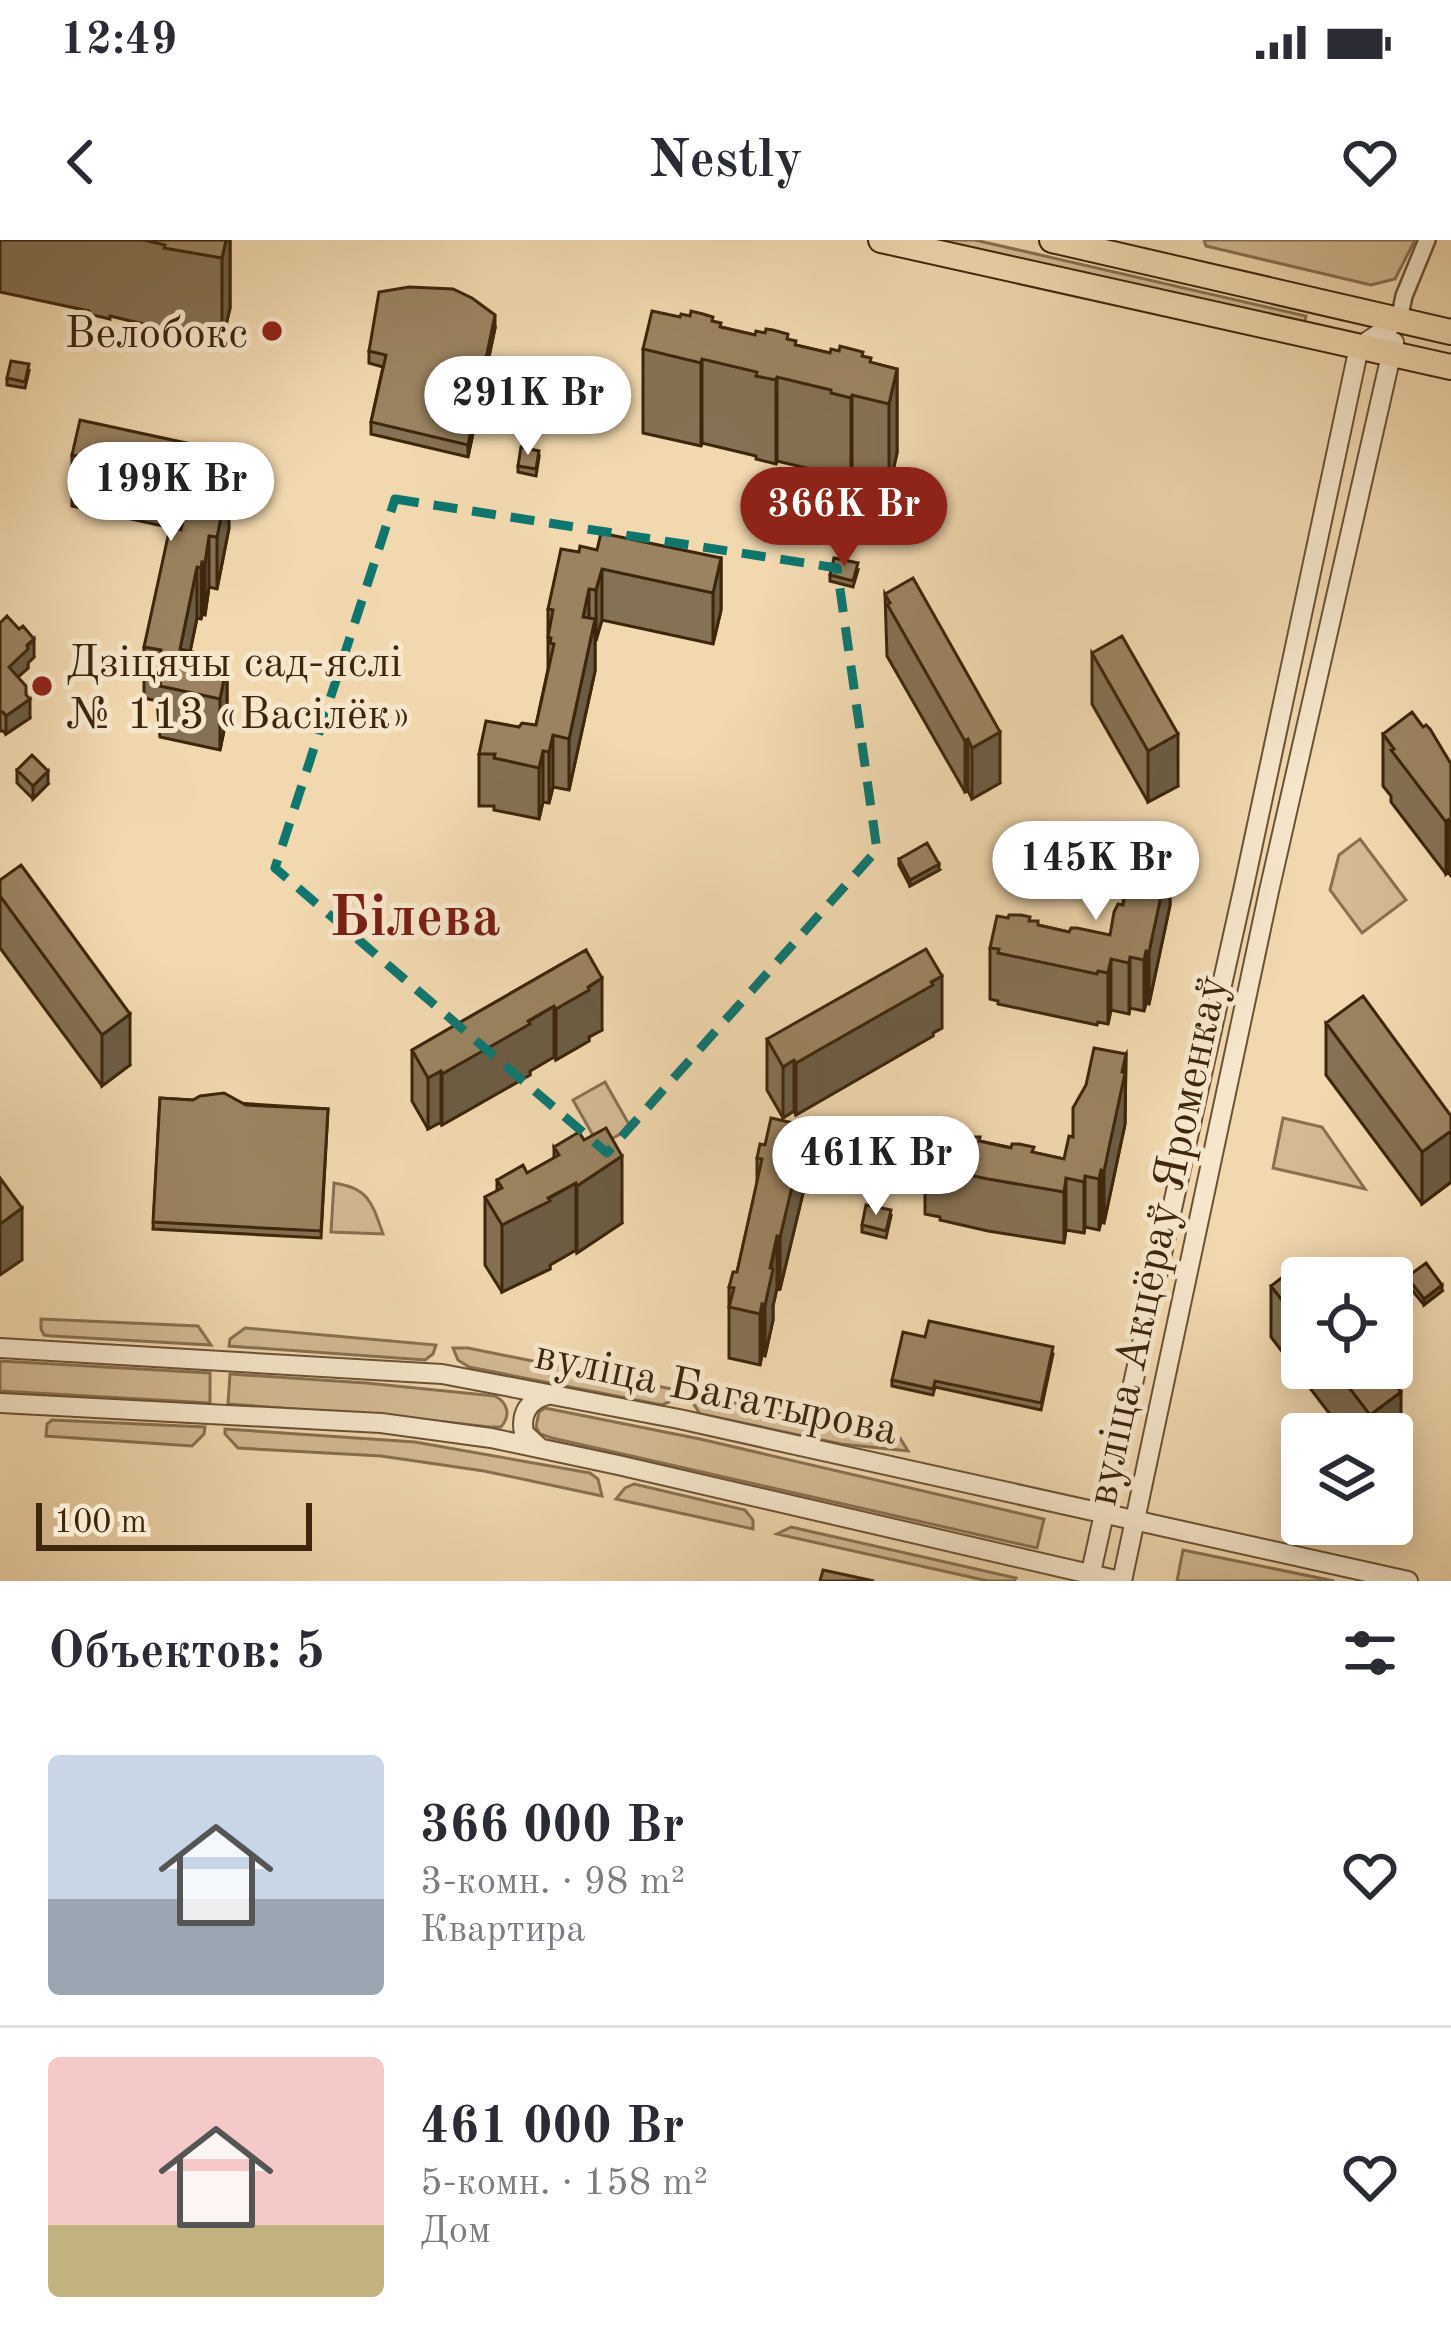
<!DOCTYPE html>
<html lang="ru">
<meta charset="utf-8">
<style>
:root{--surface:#fff;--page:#f2f2f3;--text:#2b2b33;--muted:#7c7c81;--line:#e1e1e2;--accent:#8f2418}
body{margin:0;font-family:"Old Standard TT",serif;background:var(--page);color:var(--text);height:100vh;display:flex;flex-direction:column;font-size:45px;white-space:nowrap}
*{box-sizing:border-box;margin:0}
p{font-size:39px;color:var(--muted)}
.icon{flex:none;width:66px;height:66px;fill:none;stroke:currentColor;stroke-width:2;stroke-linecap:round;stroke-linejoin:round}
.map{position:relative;height:1341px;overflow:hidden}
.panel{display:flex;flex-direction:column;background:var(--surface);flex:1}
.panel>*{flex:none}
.buttons{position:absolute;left:1281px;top:1017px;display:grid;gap:24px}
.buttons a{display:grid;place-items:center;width:132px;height:132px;border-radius:12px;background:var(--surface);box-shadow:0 6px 30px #0003;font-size:60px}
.scale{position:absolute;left:36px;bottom:30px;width:276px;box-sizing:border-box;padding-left:12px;border:6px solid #3e260c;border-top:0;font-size:33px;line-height:42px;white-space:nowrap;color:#3e260c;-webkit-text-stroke:9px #f6e6cb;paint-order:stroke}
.price{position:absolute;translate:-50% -102px;padding:0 27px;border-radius:42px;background:#fff;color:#222;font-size:39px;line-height:78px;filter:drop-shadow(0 3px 6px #0008)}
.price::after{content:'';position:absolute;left:50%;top:72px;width:36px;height:27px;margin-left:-18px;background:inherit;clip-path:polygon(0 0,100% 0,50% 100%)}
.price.selected{background:var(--accent);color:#fff}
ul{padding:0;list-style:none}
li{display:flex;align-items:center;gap:36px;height:300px;padding:0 48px}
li+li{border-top:3px solid var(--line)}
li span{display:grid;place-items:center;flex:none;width:336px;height:240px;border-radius:12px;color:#555}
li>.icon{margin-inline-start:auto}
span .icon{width:144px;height:144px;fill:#fffc;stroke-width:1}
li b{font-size:51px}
h2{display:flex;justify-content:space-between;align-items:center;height:144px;padding:0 48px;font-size:51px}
.status{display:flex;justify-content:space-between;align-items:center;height:84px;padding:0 60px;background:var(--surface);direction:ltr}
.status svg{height:33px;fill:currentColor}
header{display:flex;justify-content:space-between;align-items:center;height:156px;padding:0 48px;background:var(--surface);font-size:54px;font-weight:700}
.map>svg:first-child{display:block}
.green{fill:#d3ba93;stroke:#887050;stroke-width:3}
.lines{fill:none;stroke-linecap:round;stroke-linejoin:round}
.minor-casing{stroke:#6b5235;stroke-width:20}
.tertiary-casing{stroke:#6b5235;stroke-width:22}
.primary-casing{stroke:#3e260c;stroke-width:28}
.minor{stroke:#f6e6cb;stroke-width:15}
.tertiary{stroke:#f6e6cb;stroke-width:18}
.primary{stroke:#f1d8af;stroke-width:24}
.wall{fill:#857153;stroke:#3e260c;stroke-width:3}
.shaded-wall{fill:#6c5c44;stroke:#3e260c;stroke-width:3}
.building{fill:#9b8361;stroke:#3e260c;stroke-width:3}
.marked{fill:none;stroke:#0f766e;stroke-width:9;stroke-dasharray:24 15;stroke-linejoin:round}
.poi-dot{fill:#8f2418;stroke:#f6e6cb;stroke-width:4.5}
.labels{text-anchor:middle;stroke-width:10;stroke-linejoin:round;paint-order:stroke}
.poi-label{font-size:45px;fill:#3e260c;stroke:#f6e6cb;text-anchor:end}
.street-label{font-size:45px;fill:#3e260c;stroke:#f6e6cb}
.district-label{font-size:57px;font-weight:bold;fill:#7a1f14;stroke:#f6e6cb}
</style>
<div class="status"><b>12:49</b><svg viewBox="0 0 49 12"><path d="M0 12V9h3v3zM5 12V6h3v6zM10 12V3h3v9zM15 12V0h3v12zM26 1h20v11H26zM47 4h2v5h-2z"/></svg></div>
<header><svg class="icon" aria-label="back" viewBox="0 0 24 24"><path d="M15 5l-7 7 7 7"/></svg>Nestly<svg class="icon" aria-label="heart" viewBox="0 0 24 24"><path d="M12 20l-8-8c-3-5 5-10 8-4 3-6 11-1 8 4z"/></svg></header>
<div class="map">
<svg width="1451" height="1341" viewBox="0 0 1451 1341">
<rect width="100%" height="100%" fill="#f1d8af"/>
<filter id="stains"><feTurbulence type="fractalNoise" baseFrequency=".00167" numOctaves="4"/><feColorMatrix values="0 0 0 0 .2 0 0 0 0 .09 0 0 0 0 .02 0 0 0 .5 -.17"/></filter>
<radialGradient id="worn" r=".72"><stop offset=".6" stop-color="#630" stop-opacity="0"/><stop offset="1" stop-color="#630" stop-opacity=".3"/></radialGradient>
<path class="green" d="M 932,0 L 975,0 L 1306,76 L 1304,84 Z
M 1204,0 L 1415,0 L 1395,39 L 1371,45 L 1206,6 Z
M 1360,599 L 1406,660 L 1362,693 L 1330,650 L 1339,615 Z
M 605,842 L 631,888 L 599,906 L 573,860 Z
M 1283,878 L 1322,887 L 1365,949 L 1273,928 Z
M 334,943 C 369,948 372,963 383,994 L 331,992 Z
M 41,1079 L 198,1086 L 211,1105 L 52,1096 L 44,1095 L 41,1089 Z
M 245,1088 L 436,1105 L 433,1114 L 425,1120 L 229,1106 L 230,1099 Z
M 453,1108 L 468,1108 L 677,1150 L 669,1162 L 662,1165 L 469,1127 L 458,1120 Z
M 0,1121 L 210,1133 L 210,1163 L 0,1151 Z
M 230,1134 L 366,1143 L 495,1156 C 508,1163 511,1175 501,1187 L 490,1187 L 400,1177 L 228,1164 Z
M 694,1154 L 900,1198 L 908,1211 L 841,1204 L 700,1174 L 693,1163 Z
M 545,1168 L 700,1199 L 1044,1279 L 1037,1308 L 552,1198 L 540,1194 L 536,1187 L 539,1172 Z
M 52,1180 L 205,1187 L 204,1194 L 192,1206 L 46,1196 L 47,1184 Z
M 225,1189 L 415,1202 L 590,1233 L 598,1239 L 602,1256 L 484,1231 L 381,1216 L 238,1208 L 225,1194 Z
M 634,1244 L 745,1270 L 753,1280 L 753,1289 L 616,1259 L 625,1248 Z
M 791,1287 L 1016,1338 L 1014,1341 L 988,1341 L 777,1294 Z
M 1183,1310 L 1334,1341 L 1177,1341 Z"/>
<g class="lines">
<defs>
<path id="minor" d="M 1399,80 L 1404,56 L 1427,0"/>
<path id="tertiary" d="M 0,1108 L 442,1134 L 679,1179 L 1408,1341
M 0,1163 L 381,1183 L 491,1198 L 618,1225 L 1120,1341
M 540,1208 L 524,1193 C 520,1174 529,1159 548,1155
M 1089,1341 L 1244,646 L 1359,107 L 1399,80
M 1122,1341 L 1269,651 L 1394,102"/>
<path id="primary" d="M 881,0 L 1451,127
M 1052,0 L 1451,92"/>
</defs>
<use href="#minor" class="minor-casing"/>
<use href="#tertiary" class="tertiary-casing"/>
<use href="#primary" class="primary-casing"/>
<use href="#minor" class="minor"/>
<use href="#tertiary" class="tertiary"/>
<use href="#primary" class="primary"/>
</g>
<path class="wall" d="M 0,0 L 230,0 L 230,68 L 222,102 L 164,92 L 164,89 L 110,76 L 110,79 L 89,74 L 89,71 L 0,52 Z
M 680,77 L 713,82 L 721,87 L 755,95 L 788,99 L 796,105 L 830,113 L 863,116 L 871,123 L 897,129 L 897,213 L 889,248 L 852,239 L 851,242 L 831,237 L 831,234 L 777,221 L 776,224 L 756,219 L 756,216 L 702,203 L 701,206 L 643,193 L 643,109 Z
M 495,88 L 468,217 L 371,194 L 371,182 L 383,127 L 369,123 L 369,111 Z
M 29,131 L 25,148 L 7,145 L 7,138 Z
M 72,215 L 200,224 L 213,233 L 229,288 L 217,349 L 209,347 L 205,375 L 202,374 L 201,379 L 197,378 L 190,411 L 195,418 L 227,424 L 227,476 L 220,510 L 160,497 L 157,461 L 144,458 L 144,407 L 181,290 L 72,266 Z
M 539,217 L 536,236 L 518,232 L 518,226 Z
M 597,310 L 721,318 L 721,370 L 713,404 L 602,380 L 595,401 L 595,431 L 569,550 L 553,547 L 549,563 L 543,562 L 539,579 L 494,570 L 494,566 L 479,566 L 479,514 L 519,487 L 536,485 L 548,429 L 548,369 L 579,312 Z
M 858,330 L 853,347 L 830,341 L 830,335 Z
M 885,354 L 1000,543 L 972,559 L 968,551 L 965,552 L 887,416 Z
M 0,383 L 34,417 L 28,423 L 28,428 L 18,437 L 26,455 L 30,478 L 6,494 L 3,491 L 0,491 Z
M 1092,413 L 1178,546 L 1148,562 L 1092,464 Z
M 1383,494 L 1451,524 L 1451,636 L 1448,632 L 1446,634 L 1391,562 L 1391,556 L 1383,546 Z
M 17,530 L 48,544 L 33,559 L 17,543 Z
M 1169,614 L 1170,665 L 1149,764 L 1146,763 L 1144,771 L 1130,768 L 1129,774 L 1111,770 L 1108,784 L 1098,782 L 1097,785 L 998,764 L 998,761 L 990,759 L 990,708 L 1030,681 L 1038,685 L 1069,692 L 1110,695 L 1123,665 L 1125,637 L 1133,617 Z
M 899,619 L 939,630 L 910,646 L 899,625 Z
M 0,640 L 130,825 L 102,846 L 0,708 Z
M 586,710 L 602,790 L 589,797 L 589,801 L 556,820 L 554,817 L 530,831 L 530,835 L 442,885 L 441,882 L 428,889 L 412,861 L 412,810 Z
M 1326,783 L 1451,876 L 1451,942 L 1422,964 L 1326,835 Z
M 942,788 L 933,793 L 933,796 L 796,875 L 794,871 L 783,878 L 767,850 L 767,799 Z
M 1126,814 L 1125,884 L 1104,983 L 1101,982 L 1099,990 L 1085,987 L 1084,993 L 1066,990 L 1064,1003 L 988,991 L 940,980 L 940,977 L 925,974 L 925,922 L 980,901 L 1064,919 L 1073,897 Z
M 160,858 L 328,869 L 321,998 L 153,989 Z
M 765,905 L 803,953 L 780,1049 L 777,1048 L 773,1066 L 773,1080 L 765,1116 L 762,1115 L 760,1125 L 729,1118 L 729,1047 L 737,1032 L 757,944 L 757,918 Z
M 554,907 L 622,983 L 577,1013 L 576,1010 L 550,1025 L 550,1029 L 502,1052 L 485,1025 L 485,957 L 497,951 L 497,940 L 527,933 L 554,918 Z
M 891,976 L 886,998 L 862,992 L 862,985 Z
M 1407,1037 L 1442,1051 L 1424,1065 L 1407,1044 Z
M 1302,1038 L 1302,1128 L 1382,1128 L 1401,1203 L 1392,1194 L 1345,1194 L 1271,1097 L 1271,1046 Z
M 925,1097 L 1053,1114 L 1041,1170 L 935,1147 L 933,1155 L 892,1146 L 892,1140 Z"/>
<path class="shaded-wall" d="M 226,0 L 230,0 L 230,68 L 222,102 L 222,18 Z
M 495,75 L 495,88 L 468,217 L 468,205 Z
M 702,119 L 702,203 L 701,206 L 701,123 Z
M 897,129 L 897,213 L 889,248 L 889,164 Z
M 777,137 L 777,221 L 776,224 L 776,140 Z
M 852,155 L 852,239 L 851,242 L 851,158 Z
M 229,237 L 229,288 L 217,349 L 217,297 Z
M 209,296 L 209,347 L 205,375 L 205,323 Z
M 721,318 L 721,370 L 713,404 L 713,353 Z
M 202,322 L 202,374 L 201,379 L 201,328 Z
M 197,327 L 197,378 L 182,451 L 180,409 Z
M 602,329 L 602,380 L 596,401 L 596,350 Z
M 589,349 L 589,400 L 583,377 Z
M 595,379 L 595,431 L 569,550 L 569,499 Z
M 34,399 L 34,417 L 28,423 L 28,428 L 9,445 L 9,427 Z
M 227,424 L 227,476 L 220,510 L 220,459 Z
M 30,459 L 30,478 L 6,494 L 6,476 Z
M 1000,492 L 1000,543 L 972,559 L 972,508 Z
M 1178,494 L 1178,546 L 1148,562 L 1148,511 Z
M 553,495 L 553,547 L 549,563 L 549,512 Z
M 968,499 L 968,551 L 965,552 L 965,501 Z
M 543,511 L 543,562 L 539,579 L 539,528 Z
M 48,531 L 48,544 L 33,559 L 33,546 Z
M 1448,580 L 1448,632 L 1446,634 L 1446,582 Z
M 1169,604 L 1170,665 L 1149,764 L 1149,712 Z
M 939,624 L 939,630 L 910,646 L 910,640 Z
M 1146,711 L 1146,763 L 1144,771 L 1144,720 Z
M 1130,717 L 1130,768 L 1129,774 L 1129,723 Z
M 1111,719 L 1111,770 L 1108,784 L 1108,733 Z
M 942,736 L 942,788 L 933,793 L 933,796 L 796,875 L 796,823 Z
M 602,738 L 602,790 L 589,797 L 589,801 L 556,820 L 556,769 Z
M 554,766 L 554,817 L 530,831 L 530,835 L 442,885 L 442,834 Z
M 130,774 L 130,825 L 102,846 L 102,795 Z
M 1126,814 L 1125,884 L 1104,983 L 1104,931 Z
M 794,820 L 794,871 L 783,878 L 783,827 Z
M 441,831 L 441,882 L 428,889 L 428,838 Z
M 802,885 L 803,953 L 780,1049 L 780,997 Z
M 1451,891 L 1451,942 L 1422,964 L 1422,912 Z
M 622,916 L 622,983 L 577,1013 L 577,946 Z
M 1101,930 L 1101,982 L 1099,990 L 1099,939 Z
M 1085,936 L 1085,987 L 1084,993 L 1084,942 Z
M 1066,938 L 1066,990 L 1064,1003 L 1064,952 Z
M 576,943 L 576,1010 L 550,1025 L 550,1029 L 502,1052 L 502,985 Z
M 22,968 L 22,1020 L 0,1035 L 0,984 Z
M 777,996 L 777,1048 L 773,1066 L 773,1080 L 765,1116 L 765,1065 Z
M 1442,1045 L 1442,1051 L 1424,1065 L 1424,1059 Z
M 762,1064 L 762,1115 L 760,1125 L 760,1074 Z
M 1401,1152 L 1401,1203 L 1392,1210 L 1392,1194 L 1370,1194 L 1370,1175 Z"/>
<path class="building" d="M 144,0 L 226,0 L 222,18 L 164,8 L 165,5 Z
M 409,47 L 453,49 L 472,58 L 495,75 L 468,205 L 371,182 L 386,115 L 369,111 L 379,52 Z
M 652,71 L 680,77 L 681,74 L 690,76 L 691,71 L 703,74 L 713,77 L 712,81 L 721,83 L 720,87 L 755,95 L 756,91 L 765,93 L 766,89 L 773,90 L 788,94 L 787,99 L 796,101 L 795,105 L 830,113 L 831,109 L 839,111 L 840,106 L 863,112 L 862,116 L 871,118 L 870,122 L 897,129 L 889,164 L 852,155 L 851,158 L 831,153 L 831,150 L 777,137 L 776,140 L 756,136 L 757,132 L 702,119 L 701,123 L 643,109 Z
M 11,121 L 29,124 L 25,142 L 7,138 Z
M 80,180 L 200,206 L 196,223 L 213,227 L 212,233 L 229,237 L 217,297 L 209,296 L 205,323 L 202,322 L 201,328 L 197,327 L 180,409 L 193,412 L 195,418 L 227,424 L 220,459 L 160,446 L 163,429 L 157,427 L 161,410 L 144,407 L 170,287 L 181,290 L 187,261 L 181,260 L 186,239 L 72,215 Z
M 521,207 L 539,211 L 536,229 L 518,226 Z
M 601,293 L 721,318 L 713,353 L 602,329 L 596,350 L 589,349 L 583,377 L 595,379 L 569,499 L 553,495 L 549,512 L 543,511 L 539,528 L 494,518 L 495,514 L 479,514 L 486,481 L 519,487 L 522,483 L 536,485 L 554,404 L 550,403 L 551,398 L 548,397 L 553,370 L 548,369 L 561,309 L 579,312 L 580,306 L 597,310 Z
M 834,318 L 858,323 L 853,341 L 830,335 Z
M 913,338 L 1000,492 L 972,508 L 968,499 L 965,501 L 887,364 L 890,363 L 885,354 Z
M 7,376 L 19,389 L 23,386 L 34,399 L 27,405 L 28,409 L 9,427 L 26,446 L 26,455 L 30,459 L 6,476 L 3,472 L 0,472 L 0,383 Z
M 1122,396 L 1178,494 L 1148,511 L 1092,413 Z
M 1412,472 L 1423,487 L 1426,485 L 1430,489 L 1451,524 L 1451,585 L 1448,580 L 1446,582 L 1391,510 L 1394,509 L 1383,494 Z
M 32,515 L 48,531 L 33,546 L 17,530 Z
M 1137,597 L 1169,604 L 1167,613 L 1170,614 L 1149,712 L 1146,711 L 1144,720 L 1130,717 L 1129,723 L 1111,719 L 1108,733 L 1098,731 L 1097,734 L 998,713 L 999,709 L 990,708 L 997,676 L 1008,678 L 1009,675 L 1021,675 L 1030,677 L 1029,681 L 1038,681 L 1038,685 L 1069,692 L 1071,688 L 1077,688 L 1110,695 L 1114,672 L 1118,664 L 1123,665 L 1128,638 L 1125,637 L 1127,616 L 1133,617 Z
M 927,603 L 939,624 L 910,640 L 899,619 Z
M 21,625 L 130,774 L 102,795 L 0,656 L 0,640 Z
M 926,709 L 942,736 L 931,742 L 933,745 L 796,823 L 794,820 L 783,827 L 767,799 Z
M 586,710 L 602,738 L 588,747 L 589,750 L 556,769 L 554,766 L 528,781 L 530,784 L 442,834 L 441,831 L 428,838 L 412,810 Z
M 1363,756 L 1451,876 L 1451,891 L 1422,912 L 1326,783 Z
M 1094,808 L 1126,814 L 1122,832 L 1125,833 L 1104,931 L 1101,930 L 1099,939 L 1085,936 L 1084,942 L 1066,938 L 1064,952 L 988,939 L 940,929 L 940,926 L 925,922 L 932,891 L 959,897 L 980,897 L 979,901 L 1011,908 L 1012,904 L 1019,904 L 1034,907 L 1032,912 L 1064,919 L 1069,896 L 1073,897 L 1073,868 L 1086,845 Z
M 224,853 L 246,865 L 328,869 L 321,991 L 153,982 L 160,858 L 193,860 L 200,856 Z
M 771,878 L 802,885 L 799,901 L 803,901 L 780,997 L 777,996 L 770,1028 L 773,1029 L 765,1065 L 762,1064 L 760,1074 L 729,1067 L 734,1048 L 729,1047 L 733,1032 L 737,1032 L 762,919 L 757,918 L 760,904 L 765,905 Z
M 606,888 L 622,916 L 577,946 L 576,943 L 548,958 L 550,961 L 502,985 L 485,957 L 502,948 L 497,940 L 523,925 L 527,933 L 559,915 L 554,907 L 579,892 L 584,900 Z
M 0,938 L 22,968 L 0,984 Z
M 866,965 L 891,970 L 886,991 L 862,985 Z
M 1302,1022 L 1314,1038 L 1302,1038 L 1302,1086 L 1271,1046 Z
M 1426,1023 L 1442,1045 L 1424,1059 L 1407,1037 Z
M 929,1081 L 1053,1107 L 1041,1163 L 935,1141 L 933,1149 L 892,1140 L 903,1092 L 925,1097 Z
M 1334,1128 L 1382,1128 L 1401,1152 L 1370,1175 Z
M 823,1330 L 874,1341 L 820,1341 Z"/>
<path class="marked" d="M 395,259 L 837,328 L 877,610 L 607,913 L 275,628 Z"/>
<g class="poi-dot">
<circle cx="272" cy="91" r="12"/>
<circle cx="42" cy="446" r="12"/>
</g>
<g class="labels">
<g class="poi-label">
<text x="248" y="107">Велобокс</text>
<text x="66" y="436" text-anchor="start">Дзіцячы сад-яслі<tspan x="66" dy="52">№ 113 «Васілёк»</tspan></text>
</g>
<g class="street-label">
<text transform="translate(1155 1000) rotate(-78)" y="16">вуліца Акцёраў Яроменкаў</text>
<text transform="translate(717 1150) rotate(12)" y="16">вуліца Багатырова</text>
</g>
<g class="district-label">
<text x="415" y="695">Білева</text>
</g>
</g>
<rect width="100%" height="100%" filter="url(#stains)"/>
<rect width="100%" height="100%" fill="url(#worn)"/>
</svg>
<div class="buttons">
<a><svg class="icon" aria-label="locate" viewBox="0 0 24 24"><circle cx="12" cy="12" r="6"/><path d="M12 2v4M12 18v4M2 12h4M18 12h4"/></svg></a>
<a><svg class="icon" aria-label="layers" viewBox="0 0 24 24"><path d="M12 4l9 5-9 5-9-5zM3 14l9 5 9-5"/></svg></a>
</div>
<div class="scale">100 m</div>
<b class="price" style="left:528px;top:218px">291K Br</b>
<b class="price" style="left:171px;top:304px">199K Br</b>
<b class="price selected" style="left:844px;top:329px">366K Br</b>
<b class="price" style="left:1096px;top:683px">145K Br</b>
<b class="price" style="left:876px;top:978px">461K Br</b>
</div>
<section class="panel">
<h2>Объектов: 5<svg class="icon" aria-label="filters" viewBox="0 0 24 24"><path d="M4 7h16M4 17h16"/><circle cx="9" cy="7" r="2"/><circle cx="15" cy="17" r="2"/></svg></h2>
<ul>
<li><span style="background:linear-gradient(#c9d6e8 60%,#9aa5b1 0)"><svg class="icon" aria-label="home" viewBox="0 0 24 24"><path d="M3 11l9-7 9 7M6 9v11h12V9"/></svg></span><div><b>366 000 Br</b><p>3-комн. · 98 m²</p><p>Квартира</p></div><svg class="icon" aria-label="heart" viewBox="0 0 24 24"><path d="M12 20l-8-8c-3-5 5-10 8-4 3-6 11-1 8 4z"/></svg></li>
<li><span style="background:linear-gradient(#f6c9c9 70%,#c2b280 0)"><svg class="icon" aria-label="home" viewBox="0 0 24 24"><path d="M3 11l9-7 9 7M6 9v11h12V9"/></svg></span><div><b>461 000 Br</b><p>5-комн. · 158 m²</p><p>Дом</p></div><svg class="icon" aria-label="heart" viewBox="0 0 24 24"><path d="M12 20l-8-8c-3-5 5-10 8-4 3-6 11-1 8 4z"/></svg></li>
</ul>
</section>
